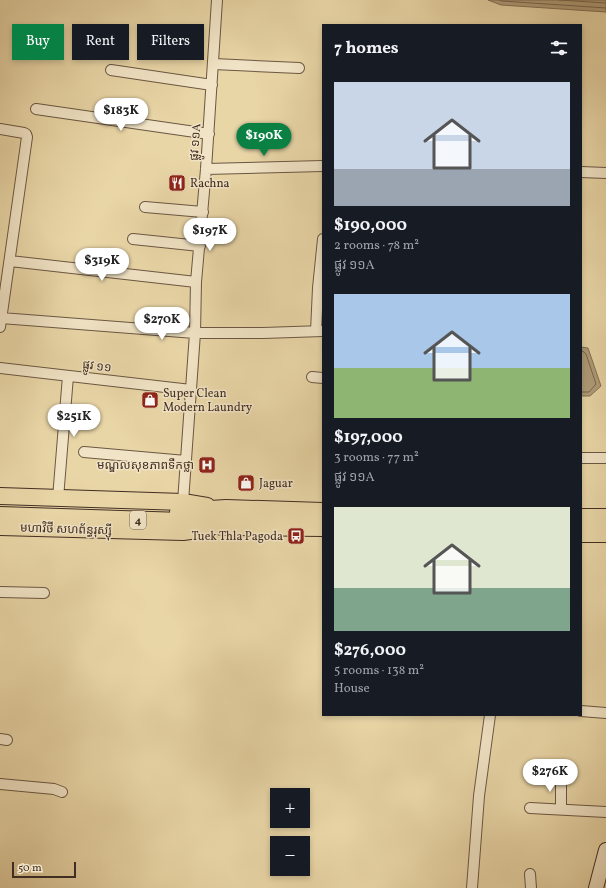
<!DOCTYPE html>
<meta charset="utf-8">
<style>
:root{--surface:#171b24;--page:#20242c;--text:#f1f3f6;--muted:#9ea1a6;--accent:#0b8043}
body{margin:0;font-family:Vollkorn,"Noto Sans Khmer",serif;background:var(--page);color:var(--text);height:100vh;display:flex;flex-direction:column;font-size:15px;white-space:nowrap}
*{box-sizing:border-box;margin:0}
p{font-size:13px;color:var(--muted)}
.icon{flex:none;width:22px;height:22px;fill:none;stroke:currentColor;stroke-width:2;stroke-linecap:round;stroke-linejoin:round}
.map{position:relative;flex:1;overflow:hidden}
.drawer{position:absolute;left:322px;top:24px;width:260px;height:692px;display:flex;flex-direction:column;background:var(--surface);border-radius:0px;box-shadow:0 2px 6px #0003}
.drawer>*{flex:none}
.banner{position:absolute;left:12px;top:24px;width:250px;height:36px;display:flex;gap:8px}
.buttons{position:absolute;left:270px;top:788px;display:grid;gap:8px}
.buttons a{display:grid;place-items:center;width:40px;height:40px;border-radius:0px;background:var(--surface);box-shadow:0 2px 6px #0003;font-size:20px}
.scale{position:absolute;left:12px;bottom:10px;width:64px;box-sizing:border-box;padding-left:4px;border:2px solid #412d22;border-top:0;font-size:11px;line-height:14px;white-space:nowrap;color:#412d22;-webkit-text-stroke:3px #f1e4c6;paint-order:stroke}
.price{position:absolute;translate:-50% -34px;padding:0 9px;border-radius:14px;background:#fff;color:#222;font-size:13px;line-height:26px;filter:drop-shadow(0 1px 2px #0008)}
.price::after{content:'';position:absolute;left:50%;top:24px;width:12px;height:9px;margin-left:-6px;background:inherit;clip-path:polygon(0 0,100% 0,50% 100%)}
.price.on{background:var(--accent);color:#fff}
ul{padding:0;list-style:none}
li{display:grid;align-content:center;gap:8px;height:212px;padding:0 12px}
li span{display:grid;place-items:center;height:124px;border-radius:0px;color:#555}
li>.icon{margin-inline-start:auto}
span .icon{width:72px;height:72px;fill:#fffc;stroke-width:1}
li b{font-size:17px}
h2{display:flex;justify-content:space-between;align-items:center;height:48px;padding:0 12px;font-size:17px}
.tag{padding:0 14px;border-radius:0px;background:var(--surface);box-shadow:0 2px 6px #0003;font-size:14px;line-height:36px}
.tag.on{background:var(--accent);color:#fff}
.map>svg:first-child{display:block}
.water{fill:#b09d7a;stroke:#847057}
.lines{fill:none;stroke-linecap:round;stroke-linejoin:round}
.shore{stroke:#78654e;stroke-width:1}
.street-casing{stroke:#6b5743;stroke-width:12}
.secondary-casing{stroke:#412d22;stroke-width:16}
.primary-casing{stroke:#412d22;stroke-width:18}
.highway-casing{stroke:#412d22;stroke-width:20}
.street{stroke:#f1e4c6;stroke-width:10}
.secondary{stroke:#f1e4c6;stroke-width:14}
.primary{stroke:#e9d6a7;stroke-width:16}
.highway{stroke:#e9d6a7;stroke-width:18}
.labels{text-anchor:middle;stroke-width:3;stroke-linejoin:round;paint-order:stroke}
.shield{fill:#f1e4c6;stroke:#766453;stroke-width:1}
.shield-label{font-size:11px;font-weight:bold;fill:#412d22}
.street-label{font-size:12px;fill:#412d22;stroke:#f1e4c6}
.poi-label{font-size:12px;fill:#412d22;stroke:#f1e4c6;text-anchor:start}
</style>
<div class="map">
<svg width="606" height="888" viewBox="0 0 606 888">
<rect width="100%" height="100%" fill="#e9d6a7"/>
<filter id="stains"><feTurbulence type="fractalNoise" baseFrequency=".005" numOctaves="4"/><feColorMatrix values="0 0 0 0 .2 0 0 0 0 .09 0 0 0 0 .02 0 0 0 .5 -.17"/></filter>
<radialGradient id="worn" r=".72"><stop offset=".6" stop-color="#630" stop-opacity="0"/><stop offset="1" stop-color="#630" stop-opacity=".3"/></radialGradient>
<path class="water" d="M 488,0 L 606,0 L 606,12 L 501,5 Z
M 581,347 L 588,348 L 601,386 L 590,396 L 581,396 Z"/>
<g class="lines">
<path class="shore" d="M 499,0 L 502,1 L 606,8
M 559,0 L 606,3
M 581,351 L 584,352 L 586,354 L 596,384 L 589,392 L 581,392"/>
<defs>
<path id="street" d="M 214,64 L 299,68
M 111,70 L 212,85
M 36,109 L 209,134
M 0,129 L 24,133 L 26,134 L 27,137 L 0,327
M 206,169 L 323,166
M 581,172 L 606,173
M 145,207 L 203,212
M 133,239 L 200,246
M 10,261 L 196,282
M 1,318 L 195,333 L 263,333 L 323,331
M 316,331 L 318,288 L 323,239
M 0,368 L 191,390
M 312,377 L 323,378
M 84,452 L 186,461
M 581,458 L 606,458
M 58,498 L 68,376
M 183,502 L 195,333 L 196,282 L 206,169 L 217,0
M 0,592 L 44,593
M 581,711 L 606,713
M 0,739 L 7,740
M 0,784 L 54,789 L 62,792
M 530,808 L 606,812
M 561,809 L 561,777
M 530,874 L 531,888
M 472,888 L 479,796 L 490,715"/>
<path id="secondary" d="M 596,888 L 606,850"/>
<path id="primary" d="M 0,496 L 183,502 L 207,506
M 0,527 L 183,532 L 210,528"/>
<path id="highway" d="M 179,512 L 226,509 L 323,512
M 0,516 L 182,522 L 227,526 L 323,527
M 581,518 L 606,518
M 581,533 L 606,533"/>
</defs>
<use href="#street" class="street-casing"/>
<use href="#secondary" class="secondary-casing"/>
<use href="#primary" class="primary-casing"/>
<use href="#highway" class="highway-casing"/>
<use href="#street" class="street"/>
<use href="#secondary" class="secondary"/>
<use href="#primary" class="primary"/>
<use href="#highway" class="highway"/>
</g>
<defs>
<symbol id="restaurant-square" viewBox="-11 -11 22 22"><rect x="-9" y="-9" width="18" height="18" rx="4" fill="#8f2418" stroke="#f1e4c6"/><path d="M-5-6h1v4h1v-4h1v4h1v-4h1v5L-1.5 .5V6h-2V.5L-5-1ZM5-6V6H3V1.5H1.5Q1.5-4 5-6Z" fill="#fff"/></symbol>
<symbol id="shop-square" viewBox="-11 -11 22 22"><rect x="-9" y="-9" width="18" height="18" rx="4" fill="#8f2418" stroke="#f1e4c6"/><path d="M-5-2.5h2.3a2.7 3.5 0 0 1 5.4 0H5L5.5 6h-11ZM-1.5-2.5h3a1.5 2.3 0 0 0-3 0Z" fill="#fff"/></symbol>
<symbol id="hospital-square" viewBox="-11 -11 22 22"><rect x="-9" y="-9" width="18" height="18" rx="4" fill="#8f2418" stroke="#f1e4c6"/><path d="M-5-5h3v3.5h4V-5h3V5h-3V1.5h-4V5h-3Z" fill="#fff"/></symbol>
<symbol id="bus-square" viewBox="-11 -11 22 22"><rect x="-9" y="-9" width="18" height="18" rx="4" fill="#8f2418" stroke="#f1e4c6"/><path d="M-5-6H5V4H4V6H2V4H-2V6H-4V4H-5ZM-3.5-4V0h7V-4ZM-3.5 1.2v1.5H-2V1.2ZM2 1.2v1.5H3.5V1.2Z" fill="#fff"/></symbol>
</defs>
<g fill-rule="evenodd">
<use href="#restaurant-square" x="167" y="173" width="20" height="20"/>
<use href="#shop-square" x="140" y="390" width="20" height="20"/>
<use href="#hospital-square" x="197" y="455" width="20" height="20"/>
<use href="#shop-square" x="236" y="473" width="20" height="20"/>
<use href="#bus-square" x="286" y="526" width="20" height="20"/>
</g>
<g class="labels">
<rect class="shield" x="130" y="511" width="16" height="18" rx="3"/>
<g class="shield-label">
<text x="138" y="524">4</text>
</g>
<g class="street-label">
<text transform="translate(195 142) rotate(-86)" y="4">ផ្លូវ ១១A</text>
<text transform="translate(97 366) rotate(7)" y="4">ផ្លូវ ១១</text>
<text transform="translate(66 529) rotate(2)" y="4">មហាវិថី សហព័ន្ធរុស្ស៊ី</text>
</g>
<g class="poi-label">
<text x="190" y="187">Rachna</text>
<text x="163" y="397">Super Clean<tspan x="163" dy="14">Modern Laundry</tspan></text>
<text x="194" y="469" text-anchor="end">មណ្ឌលសុខភាពទឹកថ្លា</text>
<text x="259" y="487">Jaguar</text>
<text x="283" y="540" text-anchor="end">Tuek Thla Pagoda</text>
</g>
</g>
<rect width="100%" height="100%" filter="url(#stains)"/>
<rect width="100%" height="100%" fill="url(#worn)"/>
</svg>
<div class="buttons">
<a>+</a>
<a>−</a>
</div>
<div class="scale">50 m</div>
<b class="price" style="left:121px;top:132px">$183K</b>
<b class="price on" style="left:264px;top:157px">$190K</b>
<b class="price" style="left:210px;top:252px">$197K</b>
<b class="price" style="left:102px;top:282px">$319K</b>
<b class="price" style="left:162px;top:341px">$270K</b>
<b class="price" style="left:74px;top:438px">$251K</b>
<b class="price" style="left:550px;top:793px">$276K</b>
<div class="banner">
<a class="tag on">Buy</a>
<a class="tag">Rent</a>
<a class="tag">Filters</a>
</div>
<section class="drawer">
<h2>7 homes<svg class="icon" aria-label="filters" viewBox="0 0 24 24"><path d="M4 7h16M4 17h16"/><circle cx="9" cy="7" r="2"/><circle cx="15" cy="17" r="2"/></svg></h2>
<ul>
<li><span style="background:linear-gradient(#c9d6e8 70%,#9aa5b1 0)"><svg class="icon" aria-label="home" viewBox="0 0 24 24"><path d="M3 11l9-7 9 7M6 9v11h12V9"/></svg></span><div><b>$190,000</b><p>2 rooms · 78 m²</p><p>ផ្លូវ ១១A</p></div></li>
<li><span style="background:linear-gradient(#a9c7e8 60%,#8fb573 0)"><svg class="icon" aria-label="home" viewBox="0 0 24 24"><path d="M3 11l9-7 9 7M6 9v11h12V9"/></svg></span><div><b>$197,000</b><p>3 rooms · 77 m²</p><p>ផ្លូវ ១១A</p></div></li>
<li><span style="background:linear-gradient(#dfe7d0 65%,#7fa58c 0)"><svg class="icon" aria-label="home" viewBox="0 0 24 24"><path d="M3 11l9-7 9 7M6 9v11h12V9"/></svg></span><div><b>$276,000</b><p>5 rooms · 138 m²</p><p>House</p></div></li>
</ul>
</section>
</div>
